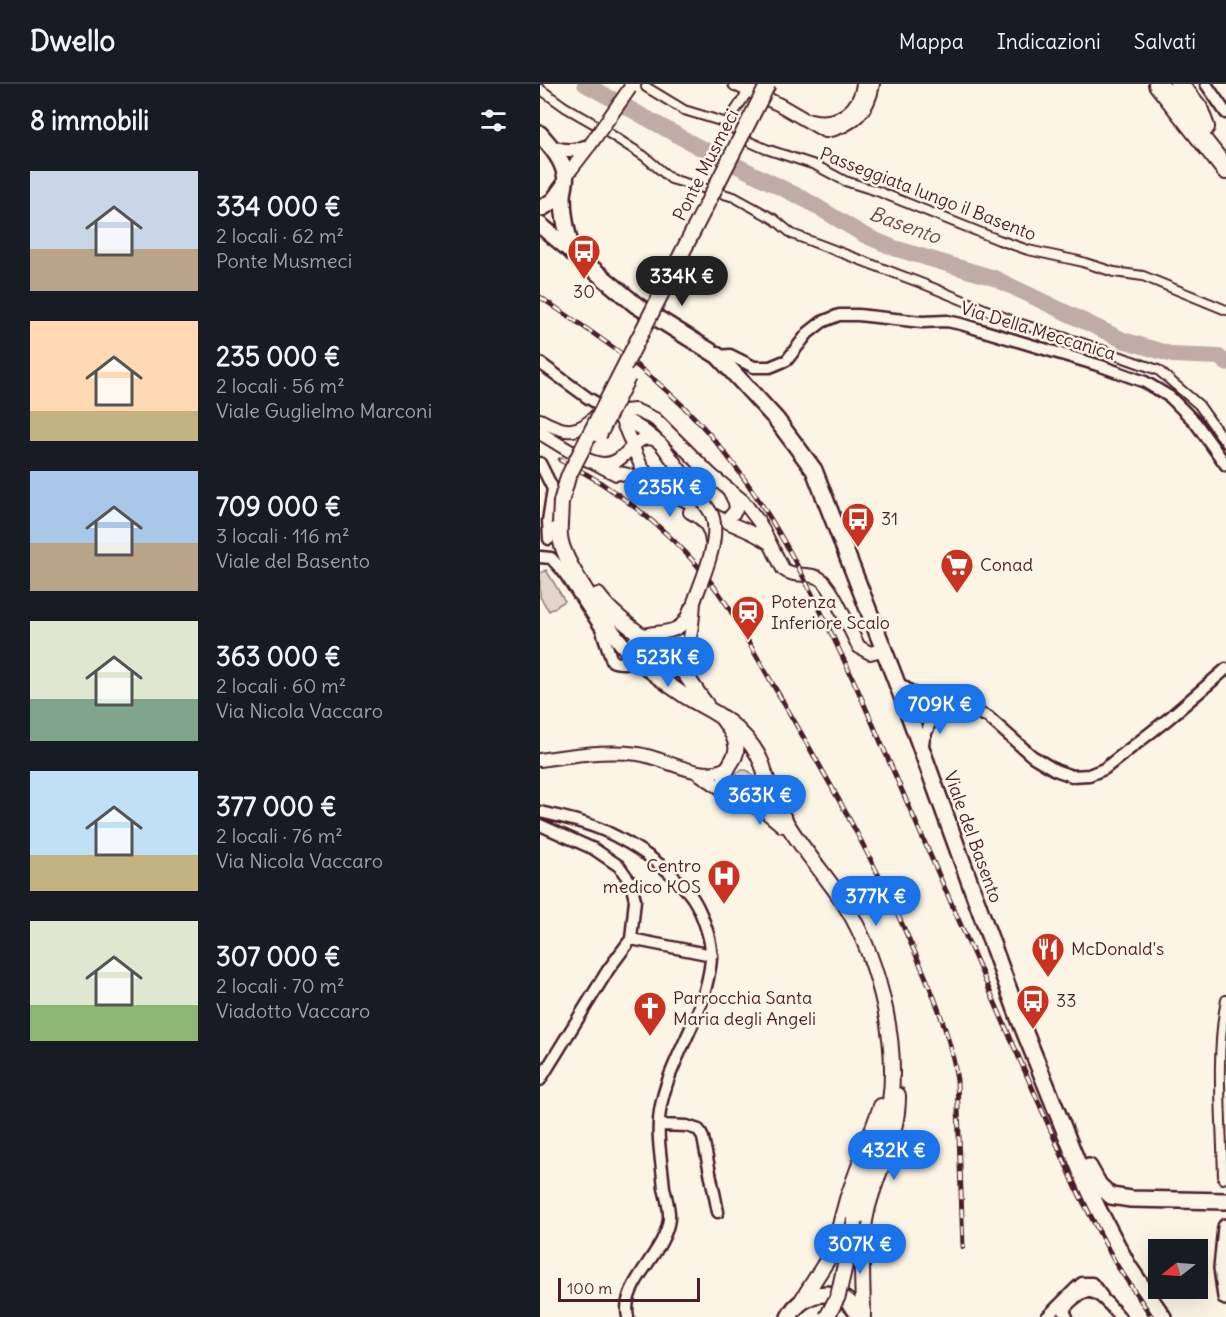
<!DOCTYPE html>
<html lang="it">
<meta charset="utf-8">
<style>
:root{--surface:#171b24;--page:#242831;--text:#f1f3f6;--muted:#9ea1a6;--line:#363941;--accent:#1a73e8}
body{margin:0;font-family:Delius,sans-serif;background:var(--page);color:var(--text);height:100vh;display:flex;flex-direction:column;font-size:22px;white-space:nowrap}
*{box-sizing:border-box;margin:0}
p{font-size:20px;color:var(--muted)}
.icon{flex:none;width:33px;height:33px;fill:none;stroke:currentColor;stroke-width:2;stroke-linecap:round;stroke-linejoin:round}
.map{position:relative;flex:1;overflow:hidden}
.side{display:flex;flex-direction:column;background:var(--surface);width:540px}
.side>*{flex:none}
.needle{width:39px;rotate:253deg}
.fabs{position:absolute;left:608px;top:1155px;display:grid;gap:12px}
.fabs a{display:grid;place-items:center;width:60px;height:60px;border-radius:0px;background:var(--surface);box-shadow:0 6px 24px #0002;font-size:30px}
.scale{position:absolute;left:18px;bottom:15px;width:142px;box-sizing:border-box;padding-left:6px;border:3px solid #4a1f2b;border-top:0;font-size:16px;line-height:21px;white-space:nowrap;color:#4a1f2b;-webkit-text-stroke:4px #fcf5e5;paint-order:stroke}
.price{position:absolute;translate:-50% -51px;padding:0 14px;border-radius:21px;background:var(--accent);color:#fff;font-size:20px;line-height:39px;filter:drop-shadow(0 2px 3px #0008)}
.price::after{content:'';position:absolute;left:50%;top:36px;width:18px;height:14px;margin-left:-9px;background:inherit;clip-path:polygon(0 0,100% 0,50% 100%)}
.price.active{background:#222;color:#fff}
ul{padding:0;list-style:none}
li{display:flex;align-items:center;gap:18px;height:150px;padding:0 30px}
li span{display:grid;place-items:center;flex:none;width:168px;height:120px;border-radius:0px;color:#555}
li>.icon{margin-inline-start:auto}
span .icon{width:72px;height:72px;fill:#fffc;stroke-width:1}
li b{font-size:26px}
h2{display:flex;justify-content:space-between;align-items:center;height:72px;padding:0 30px;font-size:26px}
header{display:flex;align-items:center;gap:36px;box-sizing:border-box;height:84px;padding:0 30px;background:var(--surface);border-bottom:2px solid var(--line)}
header strong{font-size:28px}
nav{display:flex;gap:33px;margin-inline-start:auto;font-size:21px}
main{display:flex;flex:1;min-height:0}
.map>svg:first-child{display:block}
.green{fill:#e2d5ca;stroke:#967a7a;stroke-width:1.5}
.lines{fill:none;stroke-linecap:round;stroke-linejoin:round}
.river{stroke:#c0aca5;stroke-width:16}
.pedestrian-casing{stroke:#4a1f2b;stroke-width:12}
.minor-casing{stroke:#4a1f2b;stroke-width:15}
.tertiary-casing{stroke:#4a1f2b;stroke-width:16}
.secondary-casing{stroke:#4a1f2b;stroke-width:18}
.primary-casing{stroke:#4a1f2b;stroke-width:20}
.motorway-casing{stroke:#4a1f2b;stroke-width:22}
.pedestrian{stroke:#fcf5e5;stroke-width:8}
.minor{stroke:#fcf5e5;stroke-width:10}
.tertiary{stroke:#fcf5e5;stroke-width:12}
.secondary{stroke:#fcf5e5;stroke-width:14}
.primary{stroke:#fcf5e5;stroke-width:15}
.motorway{stroke:#fcf5e5;stroke-width:18}
.rail-casing{stroke:#4a1f2b;stroke-width:5}
.rail{stroke:#fcf5e5;stroke-width:3;stroke-dasharray:9;stroke-linecap:butt}
.tertiary-bridge-casing{stroke:#4a1f2b;stroke-width:16;stroke-linecap:butt}
.secondary-bridge-casing{stroke:#4a1f2b;stroke-width:18;stroke-linecap:butt}
.tertiary-bridge{stroke:#fcf5e5;stroke-width:12}
.secondary-bridge{stroke:#fcf5e5;stroke-width:14}
.labels{text-anchor:middle;stroke-width:5;stroke-linejoin:round;paint-order:stroke}
.street-label{font-size:18px;fill:#4a1f2b;stroke:#fcf5e5}
.poi-label{font-size:18px;fill:#4a1f2b;stroke:#fcf5e5;text-anchor:start}
.water-label{font-size:20px;font-style:italic;fill:#6d4950;stroke:#fcf5e5}
</style>
<header>
<strong>Dwello</strong>
<nav><a>Mappa</a><a>Indicazioni</a><a>Salvati</a></nav>
</header>
<main>
<section class="side">
<h2>8 immobili<svg class="icon" aria-label="filters" viewBox="0 0 24 24"><path d="M4 7h16M4 17h16"/><circle cx="9" cy="7" r="2"/><circle cx="15" cy="17" r="2"/></svg></h2>
<ul>
<li><span style="background:linear-gradient(#c9d6e8 65%,#b9a48a 0)"><svg class="icon" aria-label="home" viewBox="0 0 24 24"><path d="M3 11l9-7 9 7M6 9v11h12V9"/></svg></span><div><b>334 000 €</b><p>2 locali · 62 m²</p><p>Ponte Musmeci</p></div></li>
<li><span style="background:linear-gradient(#ffd9b3 75%,#c2b280 0)"><svg class="icon" aria-label="home" viewBox="0 0 24 24"><path d="M3 11l9-7 9 7M6 9v11h12V9"/></svg></span><div><b>235 000 €</b><p>2 locali · 56 m²</p><p>Viale Guglielmo Marconi</p></div></li>
<li><span style="background:linear-gradient(#a9c7e8 60%,#b9a48a 0)"><svg class="icon" aria-label="home" viewBox="0 0 24 24"><path d="M3 11l9-7 9 7M6 9v11h12V9"/></svg></span><div><b>709 000 €</b><p>3 locali · 116 m²</p><p>Viale del Basento</p></div></li>
<li><span style="background:linear-gradient(#dfe7d0 65%,#7fa58c 0)"><svg class="icon" aria-label="home" viewBox="0 0 24 24"><path d="M3 11l9-7 9 7M6 9v11h12V9"/></svg></span><div><b>363 000 €</b><p>2 locali · 60 m²</p><p>Via Nicola Vaccaro</p></div></li>
<li><span style="background:linear-gradient(#bfe0f5 70%,#c2b280 0)"><svg class="icon" aria-label="home" viewBox="0 0 24 24"><path d="M3 11l9-7 9 7M6 9v11h12V9"/></svg></span><div><b>377 000 €</b><p>2 locali · 76 m²</p><p>Via Nicola Vaccaro</p></div></li>
<li><span style="background:linear-gradient(#dfe7d0 70%,#8fb573 0)"><svg class="icon" aria-label="home" viewBox="0 0 24 24"><path d="M3 11l9-7 9 7M6 9v11h12V9"/></svg></span><div><b>307 000 €</b><p>2 locali · 70 m²</p><p>Viadotto Vaccaro</p></div></li>
</ul>
</section>
<div class="map">
<svg width="686" height="1233" viewBox="0 0 686 1233">
<rect width="100%" height="100%" fill="#fcf5e5"/>
<filter id="ink" filterUnits="userSpaceOnUse"><feTurbulence type="fractalNoise" baseFrequency=".0167" numOctaves="2"/><feDisplacementMap in="SourceGraphic" scale="12" xChannelSelector="R" yChannelSelector="G"/><feConvolveMatrix kernelMatrix="1 2 1 2 8 2 1 2 1" color-interpolation-filters="sRGB"/></filter>
<g filter="url(#ink)">
<path class="green" d="M 6,486 L 25,517 L 9,527 L 0,513 L 0,489 Z
M194 696a10 10 0 1 1 20 0a10 10 0 1 1-20 0Z"/>
<g class="lines">
<path class="river" d="M 45,0 L 155,61 L 266,116 L 324,151 L 354,164 L 454,194 L 583,256 L 633,271 L 679,273 L 686,279"/>
<defs>
<path id="pedestrian" d="M 106,3 L 144,26 L 187,39
M 0,5 L 25,23 L 53,39 L 104,72 L 131,95 L 194,113 L 234,135 L 252,150 L 386,201 L 478,239 L 539,258 L 618,286 L 659,321 L 686,359
M 209,6 L 187,39 L 210,58 L 226,65 L 275,81 L 305,97 L 337,107 L 459,156 L 488,166 L 539,177 L 574,188 L 603,192 L 686,226
M 683,1095 C 682,1037 675,972 686,916"/>
<path id="minor" d="M 666,0 L 686,29
M 178,272 L 190,271 L 214,283 L 230,283 L 247,276 L 268,249 L 282,238 L 299,231 L 318,231 L 382,238 L 407,237 L 421,240 L 561,282 L 605,298 L 630,313 L 655,338 L 686,381
M 0,279 L 48,314 L 69,326
M 0,379 L 13,405 L 8,437 L 9,455
M 0,473 L 11,474 L 23,487 L 61,544 L 72,577 C 81,582 91,576 102,580
M 357,598 L 370,607 L 385,615
M 400,622 C 390,631 381,632 368,628 C 372,620 376,617 385,615 L 400,622 L 432,626 L 448,633 L 492,672 L 515,686 L 532,692 L 549,691 L 564,685 L 628,635 L 686,585
M 382,666 L 384,654 L 395,627
M 0,728 C 22,733 45,738 65,747 C 95,761 128,783 149,809 C 160,822 172,855 171,872 C 171,887 166,903 162,917 C 149,954 126,988 120,1027 C 116,1052 122,1079 124,1104 C 126,1113 130,1125 129,1135 C 125,1170 80,1200 88,1233
M 0,741 L 54,765 L 79,782 L 91,799 L 95,816 L 91,855 L 68,886 L 0,996
M 91,855 L 172,871
M 119,1041 L 147,1042 L 159,1046 L 163,1054 L 178,1128
M 507,1233 L 536,1204 L 542,1199 L 552,1199 L 562,1212
M 527,1233 L 524,1227 C 526,1222 528,1220 533,1216 C 553,1196 566,1218 580,1233"/>
<path id="tertiary" d="M 195,0 L 240,21 L 285,47 C 311,43 329,27 333,0
M 271,36 C 297,42 320,27 323,0
M 10,62 C 26,68 35,67 50,61
M 26,92 L 49,62
M 80,332 L 84,327 L 95,326 L 115,335 L 171,391 L 203,417 L 219,438 L 243,485 C 254,494 267,488 279,494 C 293,501 310,548 319,563 L 330,569 L 342,566
M 80,332 L 103,346 L 121,360 L 156,408
M 80,332 L 101,382 L 114,400
M 0,336 C 24,349 37,352 57,331
M 0,349 C 16,358 46,380 64,380 C 89,380 93,346 116,356
M 53,378 L 76,390
M 70,387 C 109,393 144,417 179,434 C 196,443 213,447 229,459
M 150,428 C 164,435 170,442 172,458
M 182,436 L 189,434 L 196,426 L 195,418 L 190,408
M 95,574 L 92,565 C 95,543 122,553 137,544 C 145,540 148,532 151,524
M 108,586 C 116,588 124,591 132,588 C 150,581 153,535 154,518
M 0,676 C 33,671 65,666 98,670 C 127,674 162,700 188,683
M 158,689 L 191,711"/>
<path id="secondary" d="M 20,440 C 19,450 20,458 24,467 C 29,481 38,494 46,507 C 61,530 74,554 94,573 C 109,587 127,600 145,612 C 163,623 183,631 198,646 C 215,662 240,698 214,715 L 198,715 L 186,704 C 178,673 216,679 182,634
M 58,511 C 79,540 113,556 138,582 C 149,593 156,608 166,620
M 226,692 C 238,739 273,774 300,813 C 336,866 359,953 350,1018 C 346,1045 334,1070 326,1096 C 321,1109 318,1123 315,1136
M 201,716 L 225,726 L 243,741
M 262,1216 L 293,1167 L 307,1115 L 341,1022
M 323,1233 C 323,1198 319,1161 327,1127 C 336,1088 359,1052 358,1011"/>
<path id="primary" d="M 0,50 C 10,62 22,74 25,90 C 27,97 23,106 23,113 C 23,133 27,151 33,169
M 0,125 L 13,117 L 23,103
M 0,141 L 96,221 L 178,272 L 236,335 L 274,386 L 368,628 L 479,934 L 542,1090 L 558,1125 L 588,1182 L 623,1233
M 549,1083 L 559,1101 L 571,1112 L 591,1115 L 686,1117
M 686,1143 L 682,1184 L 686,1213
M 249,1233 C 263,1204 306,1201 319,1233"/>
<path id="motorway" d="M 618,0 L 686,86
M 639,0 L 658,24 L 665,43"/>
</defs>
<use href="#pedestrian" class="pedestrian-casing"/>
<use href="#minor" class="minor-casing"/>
<use href="#tertiary" class="tertiary-casing"/>
<use href="#secondary" class="secondary-casing"/>
<use href="#primary" class="primary-casing"/>
<use href="#motorway" class="motorway-casing"/>
<use href="#pedestrian" class="pedestrian"/>
<use href="#minor" class="minor"/>
<use href="#tertiary" class="tertiary"/>
<use href="#secondary" class="secondary"/>
<use href="#primary" class="primary"/>
<use href="#motorway" class="motorway"/>
<defs>
<path id="rail" d="M 0,213 C 50,247 101,280 144,323 C 223,401 271,505 317,604 L 537,1106 L 576,1180 L 612,1233
M 20,376 C 35,384 50,391 64,401 C 112,433 158,475 189,524 C 250,632 316,737 367,851 C 388,897 410,946 417,996 L 423,1163"/>
</defs>
<use href="#rail" class="rail-casing"/>
<use href="#rail" class="rail"/>
<defs>
<path id="tertiary-bridge" d="M 50,61 L 90,4
M 154,518 C 162,495 181,455 172,431 C 168,423 161,415 156,408"/>
<path id="secondary-bridge" d="M 59,351 L 88,293
M 20,440 L 21,418 L 28,393 L 228,0
M 287,1233 L 298,1212 L 315,1136"/>
</defs>
<use href="#tertiary-bridge" class="tertiary-bridge-casing"/>
<use href="#secondary-bridge" class="secondary-bridge-casing"/>
<use href="#tertiary-bridge" class="tertiary-bridge"/>
<use href="#secondary-bridge" class="secondary-bridge"/>
</g>
</g>
<defs>
<symbol id="bus-pin" viewBox="-11 -11 22 30"><path d="M0 17L-7.5 6A9.5 9.5 0 1 1 7.5 6Z" fill="#c8321e" stroke="#fcf5e5"/><path d="M-5-6H5V4H4V6H2V4H-2V6H-4V4H-5ZM-3.5-4V0h7V-4ZM-3.5 1.2v1.5H-2V1.2ZM2 1.2v1.5H3.5V1.2Z" fill="#fff"/></symbol>
<symbol id="supermarket-pin" viewBox="-11 -11 22 30"><path d="M0 17L-7.5 6A9.5 9.5 0 1 1 7.5 6Z" fill="#c8321e" stroke="#fcf5e5"/><path d="M-6-5.5h2.5l.6 2H6L4.5 2H-2.5L-4.4-4H-6ZM-1.5 3.2a1.3 1.3 0 1 0 .1 0ZM3 3.2a1.3 1.3 0 1 0 .1 0Z" fill="#fff"/></symbol>
<symbol id="station-pin" viewBox="-11 -11 22 30"><path d="M0 17L-7.5 6A9.5 9.5 0 1 1 7.5 6Z" fill="#c8321e" stroke="#fcf5e5"/><path d="M-3-6H3Q5-6 5-4V2Q5 4 3 4L4.5 6H3L1.5 4h-3L-3 6H-4.5L-3 4Q-5 4-5 2V-4Q-5-6-3-6ZM-3.5-4v3h7v-3ZM-3.5 1v1.5H-2V1ZM2 1v1.5H3.5V1Z" fill="#fff"/></symbol>
<symbol id="hospital-pin" viewBox="-11 -11 22 30"><path d="M0 17L-7.5 6A9.5 9.5 0 1 1 7.5 6Z" fill="#c8321e" stroke="#fcf5e5"/><path d="M-5-5h3v3.5h4V-5h3V5h-3V1.5h-4V5h-3Z" fill="#fff"/></symbol>
<symbol id="restaurant-pin" viewBox="-11 -11 22 30"><path d="M0 17L-7.5 6A9.5 9.5 0 1 1 7.5 6Z" fill="#c8321e" stroke="#fcf5e5"/><path d="M-5-6h1v4h1v-4h1v4h1v-4h1v5L-1.5 .5V6h-2V.5L-5-1ZM5-6V6H3V1.5H1.5Q1.5-4 5-6Z" fill="#fff"/></symbol>
<symbol id="church-pin" viewBox="-11 -11 22 30"><path d="M0 17L-7.5 6A9.5 9.5 0 1 1 7.5 6Z" fill="#c8321e" stroke="#fcf5e5"/><path d="M-1.2-6h2.4v3.5h3.3v2.4h-3.3V6h-2.4V-.1h-3.3v-2.4h3.3Z" fill="#fff"/></symbol>
</defs>
<g fill-rule="evenodd">
<use href="#bus-pin" x="25" y="148" width="38" height="52"/>
<use href="#bus-pin" x="299" y="416" width="38" height="52"/>
<use href="#supermarket-pin" x="398" y="462" width="38" height="52"/>
<use href="#station-pin" x="189" y="509" width="38" height="52"/>
<use href="#hospital-pin" x="165" y="773" width="38" height="52"/>
<use href="#restaurant-pin" x="489" y="846" width="38" height="52"/>
<use href="#bus-pin" x="474" y="898" width="38" height="52"/>
<use href="#church-pin" x="91" y="905" width="38" height="52"/>
</g>
<g class="labels">
<g class="street-label">
<text transform="translate(166 81) rotate(-63)" y="6">Ponte Musmeci</text>
<text transform="translate(388 110) rotate(21)" y="6">Passeggiata lungo il Basento</text>
<text transform="translate(498 247) rotate(17)" y="6">Via Della Meccanica</text>
<text transform="translate(433 753) rotate(70)" y="6">Viale del Basento</text>
</g>
<g class="poi-label">
<text x="44" y="214" text-anchor="middle">30</text>
<text x="341" y="441">31</text>
<text x="440" y="487">Conad</text>
<text x="231" y="524">Potenza<tspan x="231" dy="21">Inferiore Scalo</tspan></text>
<text x="161" y="788" text-anchor="end">Centro<tspan x="161" dy="21">medico KOS</tspan></text>
<text x="531" y="871">McDonald's</text>
<text x="133" y="920">Parrocchia Santa<tspan x="133" dy="21">Maria degli Angeli</tspan></text>
<text x="516" y="923">33</text>
</g>
<g class="water-label">
<text transform="translate(365 141) rotate(20)" y="7">Basento</text>
</g>
</g>
</svg>
<div class="fabs">
<a><svg class="needle" viewBox="-14 -14 28 28"><path d="M0-13l5 13h-10z" fill="#e53935"/><path d="M0 13l5-13h-10z" fill="#9ea1a6"/></svg></a>
</div>
<div class="scale">100 m</div>
<b class="price active" style="left:142px;top:223px">334K €</b>
<b class="price" style="left:130px;top:434px">235K €</b>
<b class="price" style="left:128px;top:604px">523K €</b>
<b class="price" style="left:400px;top:651px">709K €</b>
<b class="price" style="left:220px;top:742px">363K €</b>
<b class="price" style="left:336px;top:843px">377K €</b>
<b class="price" style="left:354px;top:1097px">432K €</b>
<b class="price" style="left:320px;top:1191px">307K €</b>
</div>
</main>
